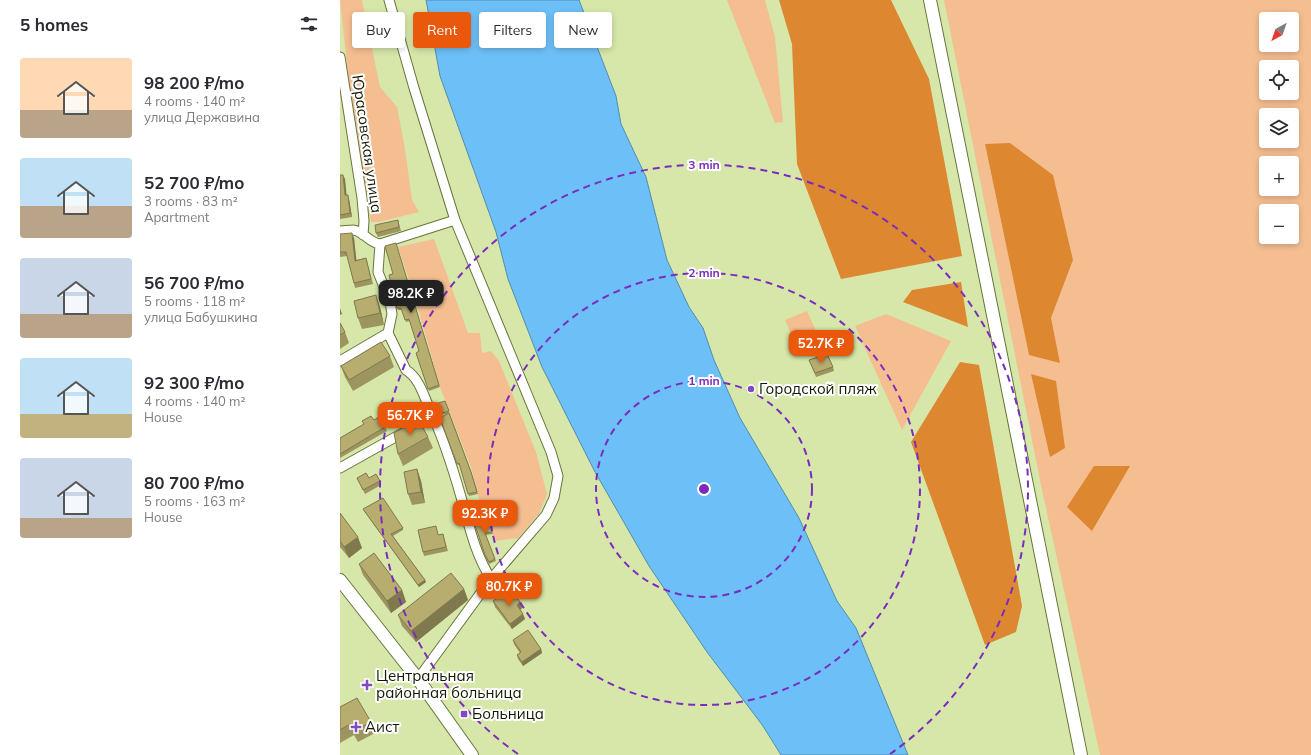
<!DOCTYPE html>
<meta charset="utf-8">
<style>
:root{--surface:#fff;--page:#f7f7f7;--text:#2b2b33;--muted:#7c7c81;--accent:#ea580c}
body{margin:0;font-family:Mulish,sans-serif;background:var(--page);color:var(--text);height:100vh;display:flex;flex-direction:column;font-size:15px;white-space:nowrap}
*{box-sizing:border-box;margin:0}
p{font-size:13px;color:var(--muted)}
.icon{flex:none;width:22px;height:22px;fill:none;stroke:currentColor;stroke-width:2;stroke-linecap:round;stroke-linejoin:round}
.map{position:relative;flex:1;overflow:hidden}
.sheet{display:flex;flex-direction:column;background:var(--surface);width:340px}
.sheet>*{flex:none}
.top-card{position:absolute;left:12px;top:12px;width:380px;height:36px;display:flex;gap:8px}
.needle{width:26px;rotate:220deg}
.buttons{position:absolute;left:919px;top:12px;display:grid;gap:8px}
.buttons a{display:grid;place-items:center;width:40px;height:40px;border-radius:4px;background:var(--surface);box-shadow:0 2px 6px #0003;font-size:20px}
.price{position:absolute;translate:-50% -34px;padding:0 9px;border-radius:8px;background:var(--accent);color:#fff;font-size:13px;line-height:26px;filter:drop-shadow(0 1px 2px #0008)}
.price::after{content:'';position:absolute;left:50%;top:24px;width:12px;height:9px;margin-left:-6px;background:inherit;clip-path:polygon(0 0,100% 0,50% 100%)}
.price.current{background:#222;color:#fff}
ul{padding:0;list-style:none}
li{display:flex;align-items:center;gap:12px;height:100px;padding:0 20px}
li span{display:grid;place-items:center;flex:none;width:112px;height:80px;border-radius:4px;color:#555}
li>.icon{margin-inline-start:auto}
span .icon{width:48px;height:48px;fill:#fffc;stroke-width:1}
li b{font-size:17px}
h2{display:flex;justify-content:space-between;align-items:center;height:48px;padding:0 20px;font-size:17px}
.pill{padding:0 14px;border-radius:4px;background:var(--surface);box-shadow:0 2px 6px #0003;font-size:14px;line-height:36px}
.pill.current{background:var(--accent);color:#fff}
main{display:flex;flex:1;min-height:0}
.map>svg:first-child{display:block}
.green{fill:#f4be91;fill-rule:evenodd}
.forest{fill:#dd8731}
.water{fill:#6dbff7;stroke:#528dae}
.lines{fill:none;stroke-linecap:round;stroke-linejoin:round}
.minor-casing{stroke:#67753c;stroke-width:11}
.secondary-casing{stroke:#67753c;stroke-width:14}
.minor{stroke:#fff;stroke-width:9}
.secondary{stroke:#fff;stroke-width:12}
.wall{fill:#9d955f}
.shaded-wall{fill:#80794e}
.building{fill:#b7ad6f;stroke:#80794e}
.ring{fill:none;stroke:#7b2cbf;stroke-width:2;stroke-dasharray:7 5}
.poi-dot{fill:#804bc2;stroke:#fff;stroke-width:1.5}
.labels{text-anchor:middle;stroke-width:4;stroke-linejoin:round;paint-order:stroke}
.street-label{font-size:15px;fill:#121702;stroke:#fff}
.poi-label{font-size:15px;fill:#121702;stroke:#fff;text-anchor:start}
.centre{fill:#7b2cbf;stroke:#fff;stroke-width:2}
.ring-label{font-size:12px;text-anchor:middle;font-weight:bold;fill:#7b2cbf;stroke:#fff;stroke-width:4;stroke-linejoin:round;paint-order:stroke}
</style>
<main>
<section class="sheet">
<h2>5 homes<svg class="icon" aria-label="filters" viewBox="0 0 24 24"><path d="M4 7h16M4 17h16"/><circle cx="9" cy="7" r="2"/><circle cx="15" cy="17" r="2"/></svg></h2>
<ul>
<li><span style="background:linear-gradient(#ffd9b3 65%,#b9a48a 0)"><svg class="icon" aria-label="home" viewBox="0 0 24 24"><path d="M3 11l9-7 9 7M6 9v11h12V9"/></svg></span><div><b>98 200 ₽/mo</b><p>4 rooms · 140 m²</p><p>улица Державина</p></div></li>
<li><span style="background:linear-gradient(#bfe0f5 60%,#b9a48a 0)"><svg class="icon" aria-label="home" viewBox="0 0 24 24"><path d="M3 11l9-7 9 7M6 9v11h12V9"/></svg></span><div><b>52 700 ₽/mo</b><p>3 rooms · 83 m²</p><p>Apartment</p></div></li>
<li><span style="background:linear-gradient(#c9d6e8 70%,#b9a48a 0)"><svg class="icon" aria-label="home" viewBox="0 0 24 24"><path d="M3 11l9-7 9 7M6 9v11h12V9"/></svg></span><div><b>56 700 ₽/mo</b><p>5 rooms · 118 m²</p><p>улица Бабушкина</p></div></li>
<li><span style="background:linear-gradient(#bfe0f5 70%,#c2b280 0)"><svg class="icon" aria-label="home" viewBox="0 0 24 24"><path d="M3 11l9-7 9 7M6 9v11h12V9"/></svg></span><div><b>92 300 ₽/mo</b><p>4 rooms · 140 m²</p><p>House</p></div></li>
<li><span style="background:linear-gradient(#c9d6e8 75%,#b9a48a 0)"><svg class="icon" aria-label="home" viewBox="0 0 24 24"><path d="M3 11l9-7 9 7M6 9v11h12V9"/></svg></span><div><b>80 700 ₽/mo</b><p>5 rooms · 163 m²</p><p>House</p></div></li>
</ul>
</section>
<div class="map">
<svg width="971" height="755" viewBox="0 0 971 755">
<rect width="100%" height="100%" fill="#d6e7a9"/>
<path class="green" d="M 0,0 L 22,0 L 40,87 L 57,107 L 65,149 L 72,200 L 79,212 L 39,222 L 31,222 L 8,74 Z
M 387,0 L 425,0 L 435,37 L 443,122 L 435,123 Z
M 604,0 L 971,0 L 971,755 L 760,755 L 702,490 ZM 926,19 L 952,19 L 952,45 L 926,45 ZM 926,67 L 952,67 L 952,93 L 926,93 ZM 926,115 L 952,115 L 952,141 L 926,141 ZM 645,144 L 733,260 L 711,318 L 689,355 ZM 926,163 L 952,163 L 952,189 L 926,189 ZM 926,211 L 952,211 L 952,237 L 926,237 Z
M 94,239 L 128,333 L 140,333 L 142,353 L 151,351 L 159,361 L 196,452 L 207,494 L 199,514 L 178,538 L 154,541 L 150,518 L 141,507 L 131,467 L 101,390 L 75,298 L 58,247 Z
M 467,311 L 483,346 L 460,354 L 445,320 Z
M 546,314 L 611,341 L 562,430 L 515,326 Z"/>
<path class="forest" d="M 439,0 L 551,0 L 589,79 L 622,256 L 501,279 L 457,164 L 452,44 Z
M 670,143 L 713,175 L 733,260 L 711,318 L 720,363 L 689,355 L 645,144 Z
M 621,282 L 628,327 L 563,302 L 572,290 Z
M 620,362 L 639,365 L 682,606 L 676,632 L 645,645 L 571,442 Z
M 691,374 L 716,381 L 725,448 L 710,457 Z
M 754,466 L 790,466 L 752,531 L 727,507 Z"/>
<path class="water" d="M 86,0 L 239,0 L 276,96 L 281,124 L 306,177 L 327,260 L 349,307 L 363,328 L 374,360 L 400,418 L 459,518 L 497,601 L 516,628 L 568,755 L 441,755 L 423,726 L 367,652 L 309,566 L 255,472 L 202,367 L 168,279 L 156,232 L 100,76 Z"/>
<g class="lines">
<defs>
<path id="minor" d="M 49,0 L 74,88 L 115,220 L 211,452 L 218,476 L 214,498 L 206,515 L 151,579 L 78,679
M 0,57 L 22,198 L 24,221 L 23,235
M 0,231 C 4,231 9,230 13,230 C 24,231 29,243 40,244 L 115,220
M 40,244 L 38,272 L 50,302 L 52,314 L 48,333 L 66,370 C 78,377 83,393 88,405 C 102,435 112,465 121,497 C 129,525 135,554 151,579
M 0,361 L 48,333
M 0,468 L 93,416"/>
<path id="secondary" d="M 590,0 L 741,755
M 0,580 L 78,679 L 132,755"/>
</defs>
<use href="#minor" class="minor-casing"/>
<use href="#secondary" class="secondary-casing"/>
<use href="#minor" class="minor"/>
<use href="#secondary" class="secondary"/>
</g>
<path class="wall" d="M 0,175 L 5,179 L 6,195 L 9,199 L 12,217 L 0,219 Z
M 58,220 L 61,231 L 38,237 L 36,233 Z
M 0,234 L 14,238 L 16,260 L 26,258 L 33,284 L 15,288 L 7,256 L 0,257 Z
M 56,243 L 100,387 L 89,391 L 76,353 L 79,351 L 70,321 L 66,322 L 62,310 L 58,310 L 57,308 L 61,299 L 58,288 L 53,289 L 52,287 Z
M 40,307 L 44,325 L 22,329 L 18,318 Z
M 0,323 L 5,332 L 9,343 L 0,349 Z
M 50,356 L 54,367 L 13,391 L 5,377 L 1,366 Z
M 469,360 L 493,367 L 494,371 L 476,377 Z
M 105,401 L 132,474 L 138,494 L 129,496 L 120,465 L 118,465 L 100,418 L 107,414 L 99,415 L 95,404 Z
M 34,420 L 45,427 L 47,431 L 0,458 L 0,438 L 24,424 L 22,421 Z
M 88,437 L 93,448 L 63,466 L 58,454 Z
M 77,469 L 81,481 L 85,503 L 72,505 L 68,494 Z
M 17,478 L 29,478 L 40,481 L 41,485 L 25,494 Z
M 23,509 L 63,528 L 63,530 L 53,536 L 85,580 L 86,582 L 79,587 L 24,511 Z
M 0,513 L 22,548 L 9,558 L 0,547 Z
M 150,518 L 153,534 L 145,535 L 156,561 L 149,564 L 145,555 L 135,525 Z
M 97,530 L 98,535 L 103,534 L 108,551 L 84,556 L 83,552 Z
M 19,564 L 62,590 L 66,602 L 51,613 L 23,575 Z
M 124,589 L 128,600 L 76,642 L 62,626 L 58,615 Z
M 171,598 L 180,602 L 182,608 L 180,610 L 185,619 L 172,629 L 155,607 L 153,601 Z
M 173,640 L 201,649 L 202,653 L 183,666 L 178,659 L 177,655 L 180,653 L 174,644 Z
M 0,707 L 31,722 L 35,733 L 18,742 L 14,735 L 0,743 Z"/>
<path class="shaded-wall" d="M 3,175 L 5,179 L 7,199 L 5,195 Z
M 8,195 L 9,199 L 12,217 L 10,213 Z
M 12,233 L 14,238 L 17,265 L 15,261 Z
M 36,295 L 40,307 L 44,325 L 40,313 Z
M 0,308 L 2,314 L 0,315 Z
M 77,469 L 81,481 L 85,503 L 81,492 Z
M 18,537 L 22,548 L 9,558 L 4,547 Z
M 85,580 L 86,582 L 79,587 L 78,585 Z
M 124,589 L 128,600 L 76,642 L 71,631 Z
M 62,590 L 66,602 L 51,613 L 47,601 Z
M 180,602 L 182,608 L 179,611 L 177,605 Z
M 183,614 L 185,619 L 172,629 L 170,624 Z
M 201,649 L 202,653 L 183,666 L 182,662 Z"/>
<path class="building" d="M 0,175 L 3,175 L 5,195 L 8,195 L 10,213 L 0,215 Z
M 58,220 L 59,227 L 36,233 L 35,225 Z
M 12,233 L 15,261 L 26,258 L 31,279 L 14,283 L 6,252 L 0,252 L 0,234 Z
M 56,243 L 99,385 L 88,389 L 76,353 L 79,351 L 69,319 L 65,320 L 61,308 L 57,308 L 55,301 L 61,299 L 57,286 L 52,287 L 49,275 L 53,274 L 45,246 Z
M 36,295 L 40,313 L 18,318 L 14,301 Z
M 0,323 L 5,332 L 0,335 Z
M 41,342 L 50,356 L 9,380 L 1,366 Z
M 487,354 L 493,367 L 475,373 L 469,360 Z
M 105,401 L 109,411 L 99,414 L 95,404 Z
M 109,413 L 131,472 L 137,492 L 128,494 L 119,463 L 117,464 L 100,418 Z
M 31,416 L 34,420 L 39,417 L 45,427 L 0,454 L 0,438 L 24,424 L 22,421 Z
M 78,419 L 88,437 L 58,454 L 54,433 Z
M 77,469 L 81,492 L 68,494 L 64,472 Z
M 26,473 L 29,478 L 36,474 L 40,481 L 23,490 L 17,478 Z
M 43,498 L 63,528 L 51,534 L 85,580 L 78,585 L 23,509 Z
M 145,511 L 149,516 L 152,532 L 145,533 L 155,559 L 149,562 L 145,555 L 135,525 L 139,523 L 136,513 Z
M 0,513 L 18,537 L 4,547 L 0,541 Z
M 96,526 L 98,535 L 103,534 L 106,547 L 83,552 L 78,530 Z
M 34,553 L 62,590 L 47,601 L 19,564 Z
M 111,573 L 124,589 L 71,631 L 58,615 Z
M 166,591 L 171,598 L 175,595 L 180,602 L 177,605 L 183,614 L 170,624 L 153,601 Z
M 188,630 L 201,649 L 182,662 L 177,655 L 181,652 L 173,640 Z
M 17,698 L 31,722 L 14,731 L 10,724 L 0,730 L 0,707 Z"/>
<g class="ring">
<circle cx="364" cy="489" r="108"/>
<circle cx="364" cy="489" r="216"/>
<path d="M178 754A324 324 0 1 1 550 754"/>
</g>
<g class="poi-dot">
<circle cx="411" cy="389" r="4"/>
<path d="M25 679h4v4h4v4h-4v4h-4v-4h-4v-4h4z"/>
<rect x="120" y="710" width="8" height="8" rx="2"/>
<path d="M14 721h4v4h4v4h-4v4h-4v-4h-4v-4h4z"/>
</g>
<g class="labels">
<g class="street-label">
<text transform="translate(27 144) rotate(82)" y="5">Юрасовская улица</text>
</g>
<g class="poi-label">
<text x="419" y="394">Городской пляж</text>
<text x="36" y="681">Центральная<tspan x="36" dy="17">районная больница</tspan></text>
<text x="132" y="719">Больница</text>
<text x="25" y="732">Аист</text>
</g>
</g>
<circle cx="364" cy="489" r="6" class="centre"/>
<g class="ring-label">
<text x="364" y="169">3 min</text>
<text x="364" y="277">2 min</text>
<text x="364" y="385">1 min</text>
</g>
</svg>
<div class="buttons">
<a><svg class="needle" viewBox="-14 -14 28 28"><path d="M0-13l5 13h-10z" fill="#e53935"/><path d="M0 13l5-13h-10z" fill="#7c7c81"/></svg></a>
<a><svg class="icon" aria-label="locate" viewBox="0 0 24 24"><circle cx="12" cy="12" r="6"/><path d="M12 2v4M12 18v4M2 12h4M18 12h4"/></svg></a>
<a><svg class="icon" aria-label="layers" viewBox="0 0 24 24"><path d="M12 4l9 5-9 5-9-5zM3 14l9 5 9-5"/></svg></a>
<a>+</a>
<a>−</a>
</div>
<b class="price current" style="left:71px;top:314px">98.2K ₽</b>
<b class="price" style="left:481px;top:364px">52.7K ₽</b>
<b class="price" style="left:70px;top:436px">56.7K ₽</b>
<b class="price" style="left:145px;top:534px">92.3K ₽</b>
<b class="price" style="left:169px;top:607px">80.7K ₽</b>
<div class="top-card">
<a class="pill">Buy</a>
<a class="pill current">Rent</a>
<a class="pill">Filters</a>
<a class="pill">New</a>
</div>
</div>
</main>
